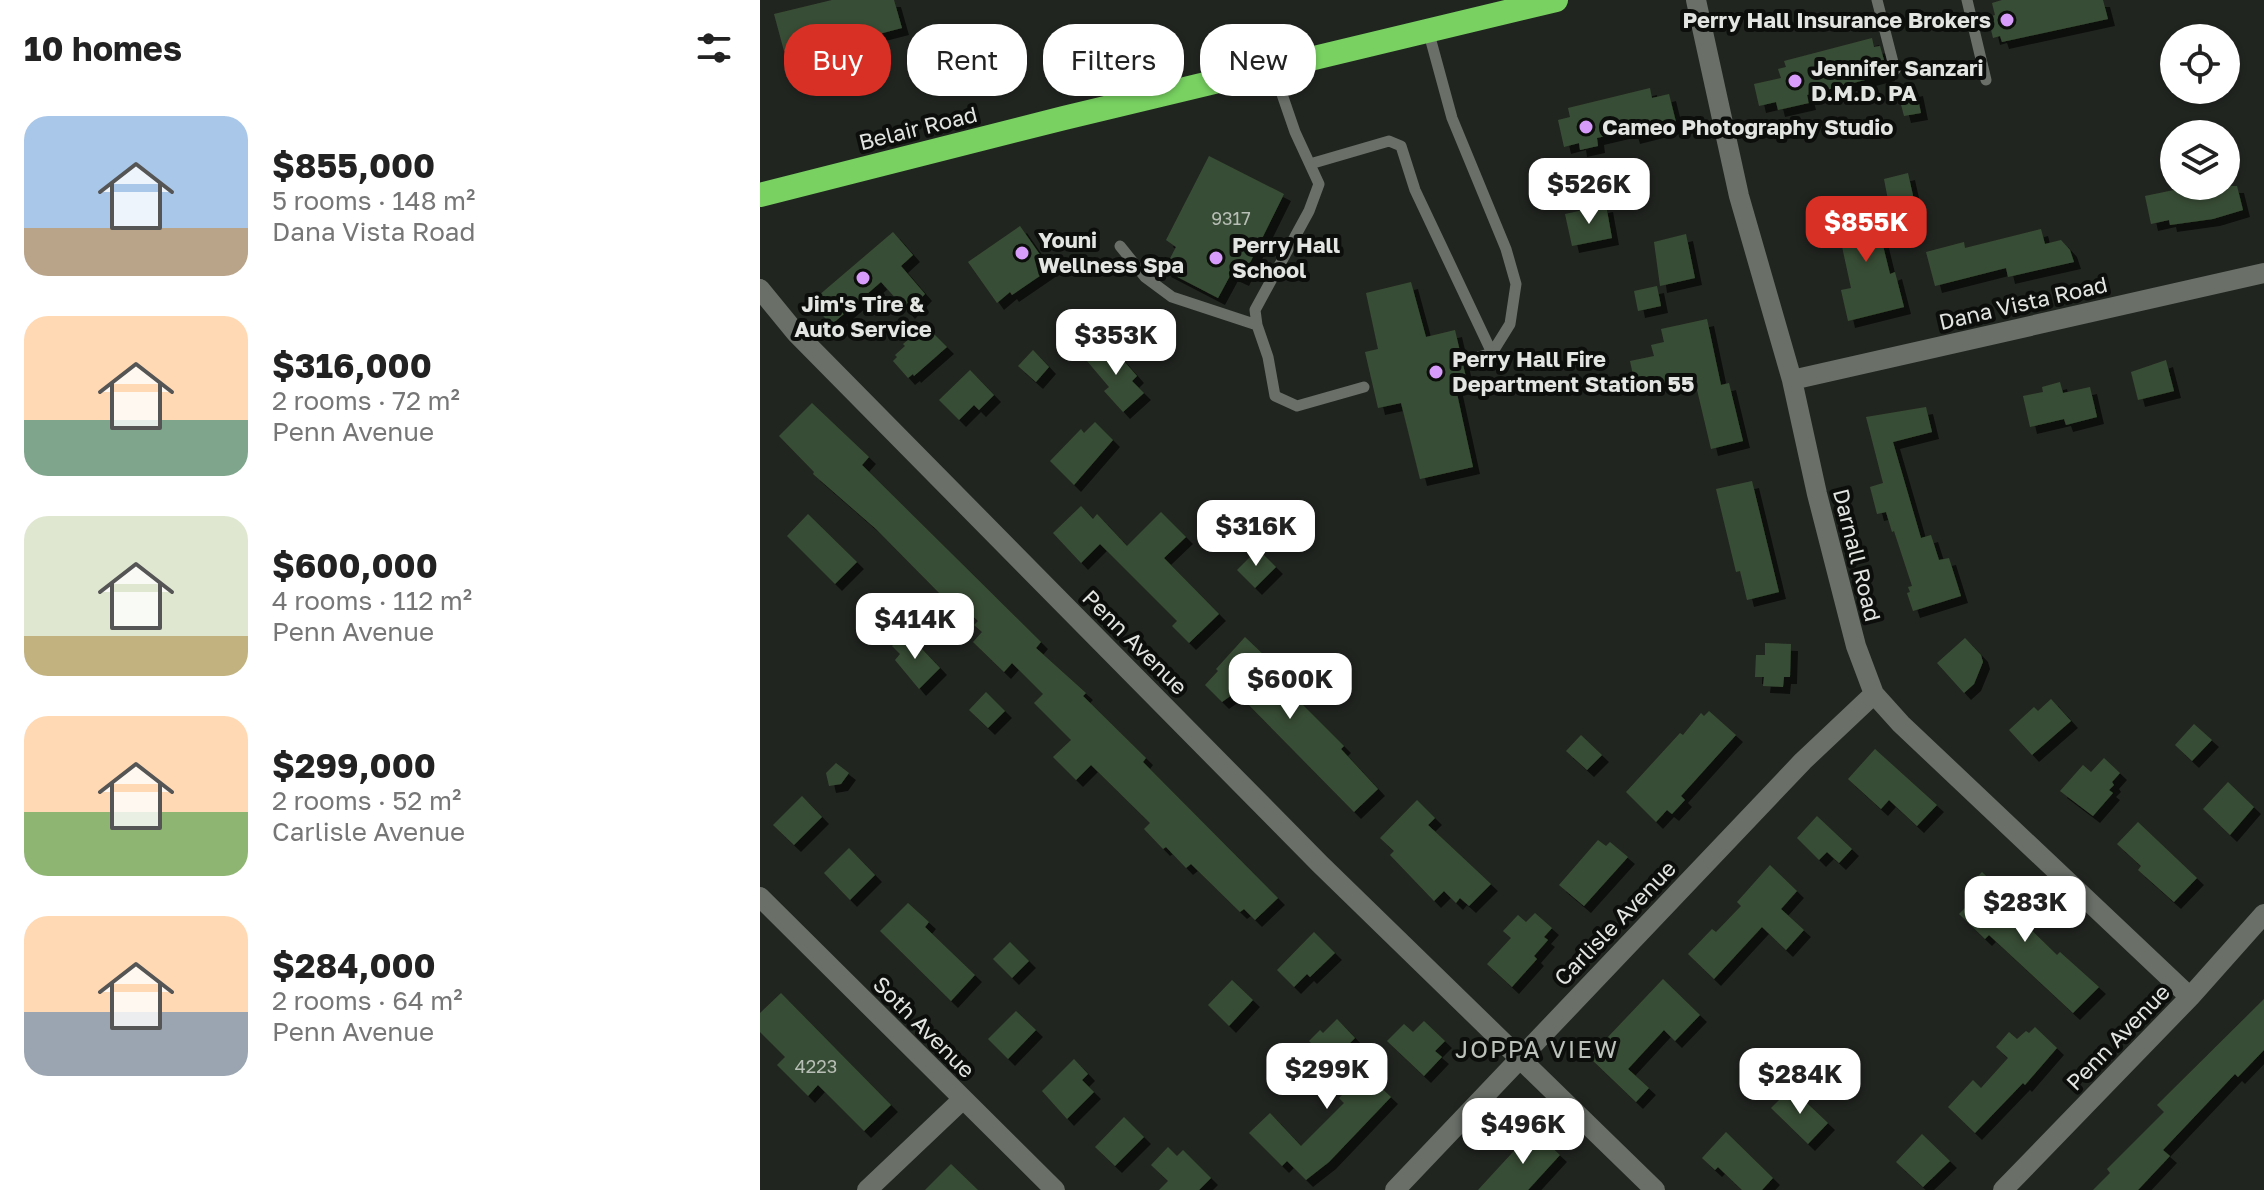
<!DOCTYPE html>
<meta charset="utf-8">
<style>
:root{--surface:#fff;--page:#f6f6f6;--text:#222;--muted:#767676;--accent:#d93025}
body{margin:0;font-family:"Golos Text",sans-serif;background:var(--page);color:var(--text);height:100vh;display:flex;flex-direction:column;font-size:30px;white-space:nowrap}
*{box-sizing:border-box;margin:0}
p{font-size:26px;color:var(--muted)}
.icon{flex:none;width:44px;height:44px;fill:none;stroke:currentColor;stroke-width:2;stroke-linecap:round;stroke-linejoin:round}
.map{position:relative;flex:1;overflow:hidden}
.details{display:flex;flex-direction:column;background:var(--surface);width:760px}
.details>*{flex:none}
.banner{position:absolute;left:24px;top:24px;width:760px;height:72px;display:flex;gap:16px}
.controls{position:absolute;left:1400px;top:24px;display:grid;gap:16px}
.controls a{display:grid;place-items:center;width:80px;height:80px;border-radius:50%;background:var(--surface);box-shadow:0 2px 6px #0004;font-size:40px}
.price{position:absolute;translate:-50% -68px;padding:0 18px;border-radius:16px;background:#fff;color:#222;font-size:26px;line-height:52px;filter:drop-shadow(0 2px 4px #0008)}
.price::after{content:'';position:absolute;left:50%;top:48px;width:24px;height:18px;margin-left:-12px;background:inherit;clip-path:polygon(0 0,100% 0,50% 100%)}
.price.current{background:var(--accent);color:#fff}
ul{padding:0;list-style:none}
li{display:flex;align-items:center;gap:24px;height:200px;padding:0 24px}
li span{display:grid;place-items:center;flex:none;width:224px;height:160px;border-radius:24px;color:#555}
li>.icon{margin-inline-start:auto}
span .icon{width:96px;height:96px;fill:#fffc;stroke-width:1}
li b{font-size:34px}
h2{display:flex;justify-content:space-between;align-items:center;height:96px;padding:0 24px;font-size:34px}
.tag{padding:0 28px;border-radius:32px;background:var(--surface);box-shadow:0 2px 6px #0004;font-size:28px;line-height:72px}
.tag.current{background:var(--accent);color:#fff}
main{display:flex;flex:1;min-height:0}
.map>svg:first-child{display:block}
.building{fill:#394e34;filter:url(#shadow)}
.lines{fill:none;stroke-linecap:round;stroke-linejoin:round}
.lane{stroke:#6a6f68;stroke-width:11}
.street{stroke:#6a6f68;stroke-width:20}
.highway{stroke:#78d161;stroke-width:24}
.poi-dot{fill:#d79bf9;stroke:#0c0e0c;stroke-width:3}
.labels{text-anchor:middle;stroke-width:8;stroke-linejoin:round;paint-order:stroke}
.number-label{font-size:18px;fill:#b8bfb6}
.poi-label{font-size:22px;font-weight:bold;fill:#e2e5e1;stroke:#0c0e0c;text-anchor:start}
.street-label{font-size:22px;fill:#e2e5e1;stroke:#0c0e0c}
.neighbourhood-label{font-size:24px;letter-spacing:2px;fill:#bcc2bb;stroke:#0c0e0c}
</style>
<main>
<section class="details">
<h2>10 homes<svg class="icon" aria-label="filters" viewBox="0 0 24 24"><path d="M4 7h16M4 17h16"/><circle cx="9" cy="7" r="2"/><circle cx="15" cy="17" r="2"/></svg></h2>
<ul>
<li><span style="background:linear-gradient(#a9c7e8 70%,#b9a48a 0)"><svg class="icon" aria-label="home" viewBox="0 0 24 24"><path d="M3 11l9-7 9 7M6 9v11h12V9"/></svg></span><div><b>$855,000</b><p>5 rooms · 148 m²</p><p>Dana Vista Road</p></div></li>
<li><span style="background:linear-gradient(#ffd9b3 65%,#7fa58c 0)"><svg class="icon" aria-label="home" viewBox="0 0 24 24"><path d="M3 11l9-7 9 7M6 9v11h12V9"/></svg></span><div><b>$316,000</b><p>2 rooms · 72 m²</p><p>Penn Avenue</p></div></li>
<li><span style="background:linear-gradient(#dfe7d0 75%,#c2b280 0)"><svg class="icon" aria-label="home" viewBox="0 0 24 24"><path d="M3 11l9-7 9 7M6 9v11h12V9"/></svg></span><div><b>$600,000</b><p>4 rooms · 112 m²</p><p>Penn Avenue</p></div></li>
<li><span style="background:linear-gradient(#ffd9b3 60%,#8fb573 0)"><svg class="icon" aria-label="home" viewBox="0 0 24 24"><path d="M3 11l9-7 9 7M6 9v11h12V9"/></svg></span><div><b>$299,000</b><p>2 rooms · 52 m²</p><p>Carlisle Avenue</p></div></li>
<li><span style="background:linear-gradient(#ffd9b3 60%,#9aa5b1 0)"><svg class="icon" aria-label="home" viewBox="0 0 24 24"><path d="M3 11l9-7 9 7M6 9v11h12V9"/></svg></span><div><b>$284,000</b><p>2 rooms · 64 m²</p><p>Penn Avenue</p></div></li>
</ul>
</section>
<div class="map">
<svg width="1504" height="1190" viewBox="0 0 1504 1190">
<defs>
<filter id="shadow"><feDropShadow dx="7" dy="7" stdDeviation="0" flood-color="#0009"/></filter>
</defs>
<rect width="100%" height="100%" fill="#212520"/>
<path class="building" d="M 72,0 L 134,0 L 142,28 L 50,52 L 33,54 L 32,49 L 24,51 L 14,14 Z
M 1242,0 L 1343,0 L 1348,19 L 1242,42 L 1240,36 L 1233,38 L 1228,17 L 1235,15 L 1232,3 Z
M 1112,38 L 1114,47 L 1120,46 L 1128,74 L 1047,95 L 1049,103 L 1018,110 L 1016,102 L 999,106 L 994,84 L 1021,78 L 1018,69 L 1026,67 L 1024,61 Z
M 890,88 L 892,98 L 909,94 L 917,126 L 873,137 L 871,130 L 837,138 L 838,146 L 820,150 L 819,143 L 804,147 L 798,120 L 810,117 L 808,108 Z
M 1156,89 L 1161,113 L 1144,116 L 1138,93 Z
M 449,156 L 524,194 L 482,279 L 471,274 L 458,298 L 404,270 L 416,247 L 406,240 Z
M 1148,173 L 1154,200 L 1129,205 L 1124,179 Z
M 1433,186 L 1477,186 L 1483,210 L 1453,219 L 1410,225 L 1409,220 L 1391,224 L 1385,196 Z
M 1089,201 L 1091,209 L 1113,205 L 1130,274 L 1135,272 L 1144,307 L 1088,321 L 1081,290 L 1091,288 L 1073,205 Z
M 846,205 L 852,238 L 812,246 L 805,214 Z
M 260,226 L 290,269 L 252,295 L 250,292 L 237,303 L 208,262 Z
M 1281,229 L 1285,244 L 1301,240 L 1310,250 L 1314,262 L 1248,277 L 1246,268 L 1175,286 L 1166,252 L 1204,242 L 1205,248 Z
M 133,232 L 153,255 L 141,266 L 165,294 L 148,312 L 121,282 L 71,325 L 51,302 Z
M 926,234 L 935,278 L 900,286 L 894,242 Z
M 651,282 L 666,337 L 695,330 L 708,386 L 696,389 L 713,467 L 660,479 L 641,403 L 618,408 L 605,352 L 618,349 L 606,293 Z
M 897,286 L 901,306 L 878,311 L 874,291 Z
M 947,319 L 961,385 L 969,383 L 983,441 L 951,449 L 934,377 L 876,389 L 870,361 L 894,356 L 891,345 L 904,342 L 901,329 Z
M 165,325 L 187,347 L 154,376 L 153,374 L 148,378 L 133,361 L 137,357 L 135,355 L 145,346 L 143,344 Z
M 348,343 L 377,376 L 372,381 L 384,393 L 363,412 L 344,391 L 349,387 L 327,361 Z
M 273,350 L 289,367 L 276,382 L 258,366 Z
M 1406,360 L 1414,391 L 1378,400 L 1371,372 Z
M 210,370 L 234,395 L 219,410 L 214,405 L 199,420 L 179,400 Z
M 1300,382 L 1303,393 L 1330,387 L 1337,417 L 1306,425 L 1304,419 L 1270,427 L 1263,396 L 1283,392 L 1282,387 Z
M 52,403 L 109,457 L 102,465 L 281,642 L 276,648 L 326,693 L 323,696 L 386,758 L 383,762 L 518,898 L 495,920 L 484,909 L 480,912 L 431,864 L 426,868 L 406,847 L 403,849 L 384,829 L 390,823 L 331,765 L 316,780 L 293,757 L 311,740 L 274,703 L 283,694 L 252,663 L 244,672 L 213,642 L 222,632 L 214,625 L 218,621 L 192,597 L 187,601 L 116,529 L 53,474 L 54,472 L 19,436 Z
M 1166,407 L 1172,432 L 1133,442 L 1161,538 L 1171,535 L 1179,560 L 1189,558 L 1201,596 L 1153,611 L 1147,593 L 1150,592 L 1148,587 L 1152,586 L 1134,531 L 1132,532 L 1126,512 L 1117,514 L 1110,487 L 1123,483 L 1106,417 Z
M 335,422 L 353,440 L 314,485 L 290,461 L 321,429 L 324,433 Z
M 992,481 L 1019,592 L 987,600 L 980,571 L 976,572 L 956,489 Z
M 321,506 L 333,519 L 337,514 L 367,546 L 401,512 L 426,537 L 404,558 L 459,614 L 429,643 L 412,626 L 417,621 L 340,544 L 321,563 L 293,533 Z
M 48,514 L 97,562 L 75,584 L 27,536 Z
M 498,549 L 516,567 L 495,588 L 477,570 Z
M 146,632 L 180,668 L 159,689 L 135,660 L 140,654 L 132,646 Z
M 485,637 L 526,676 L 521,683 L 584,746 L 581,749 L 618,789 L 594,812 L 476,692 L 462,702 L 445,685 L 458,671 L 456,669 Z
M 1205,638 L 1221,655 L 1223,662 L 1214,684 L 1204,693 L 1177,663 Z
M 1005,643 L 1031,644 L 1030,677 L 1024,677 L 1023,687 L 1003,686 L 1004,677 L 995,677 L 996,655 L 1005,655 Z
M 226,692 L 245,711 L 228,728 L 209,710 Z
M 1291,699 L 1311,721 L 1272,755 L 1249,730 L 1274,707 L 1278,711 Z
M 949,711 L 976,735 L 921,796 L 925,800 L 912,814 L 907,810 L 896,822 L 866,792 L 920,733 L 923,735 L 941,713 L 944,716 Z
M 1434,724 L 1452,740 L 1432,761 L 1415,745 Z
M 821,735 L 842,755 L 827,770 L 806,751 Z
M 1115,749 L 1177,805 L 1157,826 L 1129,800 L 1121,809 L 1088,779 Z
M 1344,758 L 1360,773 L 1352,782 L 1354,785 L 1349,790 L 1353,793 L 1333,816 L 1300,791 L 1323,765 L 1331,772 Z
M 76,763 L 89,773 L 81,784 L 69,786 L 66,773 Z
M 1468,782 L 1494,807 L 1470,835 L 1443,809 Z
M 42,796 L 62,817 L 34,845 L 13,825 Z
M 657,800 L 675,818 L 668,825 L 731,884 L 709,906 L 700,898 L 696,903 L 684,891 L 674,901 L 630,855 L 634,851 L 620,838 Z
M 1057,816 L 1092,849 L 1079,863 L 1067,852 L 1059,860 L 1037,838 Z
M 1378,822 L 1437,878 L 1414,902 L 1378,870 L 1381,866 L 1357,844 Z
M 838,840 L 846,846 L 850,842 L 868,857 L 824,906 L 799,885 Z
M 89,848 L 115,875 L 90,900 L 64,873 Z
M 1010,865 L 1037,891 L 1021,909 L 1044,930 L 1026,950 L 1002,927 L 954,979 L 928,954 L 952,929 L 956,932 L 981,906 L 977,902 Z
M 1222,872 L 1257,906 L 1252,911 L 1297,955 L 1300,952 L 1339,987 L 1313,1013 L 1229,935 L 1225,939 L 1199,914 L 1215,898 L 1206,889 Z
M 148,903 L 169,922 L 165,927 L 215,975 L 191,1001 L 120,931 Z
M 775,913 L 792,928 L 784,937 L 788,940 L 774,956 L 777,959 L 752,987 L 727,964 L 751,938 L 743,931 L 758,915 L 766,922 Z
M 554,932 L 575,953 L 550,977 L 547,974 L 534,987 L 517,970 Z
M 250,942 L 269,961 L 252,978 L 233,959 Z
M 903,979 L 940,1015 L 915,1041 L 904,1030 L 868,1069 L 889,1088 L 876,1102 L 829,1057 Z
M 472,980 L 493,1000 L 469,1026 L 448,1005 Z
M 21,993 L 131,1105 L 104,1131 L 58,1085 L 48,1096 L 17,1065 L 25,1057 L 0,1032 L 0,1013 Z
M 1504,999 L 1504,1050 L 1478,1077 L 1475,1074 L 1403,1150 L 1410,1156 L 1378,1190 L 1333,1190 L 1350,1173 L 1347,1169 L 1404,1112 L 1397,1105 Z
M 256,1011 L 276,1030 L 248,1059 L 228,1039 Z
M 577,1019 L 595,1038 L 582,1051 L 631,1097 L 569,1162 L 546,1180 L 527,1161 L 522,1166 L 489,1133 L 510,1113 L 541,1146 L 584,1103 L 579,1098 L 585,1092 L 577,1084 L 584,1076 L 549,1041 L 560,1030 L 563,1033 Z
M 664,1021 L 685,1041 L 675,1051 L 682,1057 L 664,1076 L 627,1041 L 644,1024 L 653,1032 Z
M 1275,1027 L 1297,1048 L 1265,1085 L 1263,1083 L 1215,1133 L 1188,1107 L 1213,1080 L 1221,1088 L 1248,1058 L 1236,1047 L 1249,1032 L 1257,1039 L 1266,1031 L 1269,1033 Z
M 314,1059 L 328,1074 L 322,1080 L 334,1092 L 307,1119 L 282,1091 Z
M 1031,1088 L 1068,1123 L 1048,1144 L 1011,1108 Z
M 364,1117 L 384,1137 L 355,1166 L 335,1147 Z
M 773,1130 L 800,1155 L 768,1190 L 718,1190 Z
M 966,1132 L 1013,1178 L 1002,1190 L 982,1190 L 958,1167 L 955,1170 L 942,1158 Z
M 1162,1134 L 1190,1161 L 1163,1187 L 1136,1162 Z
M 408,1147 L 417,1156 L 423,1150 L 451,1178 L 439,1190 L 399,1190 L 408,1181 L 391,1165 Z
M 191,1164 L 218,1190 L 165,1190 Z"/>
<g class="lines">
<path class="lane" d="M 1117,0 L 1135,70
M 1207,0 L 1226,80
M 668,30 L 692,118 L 746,249 L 756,284 L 750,324 L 732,353 L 709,360
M 513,68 L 535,132 L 559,184 L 549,211 L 495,310 L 497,325 L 508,357 L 515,396 L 537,406 L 604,387
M 550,164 L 629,141 L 641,146 L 655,190 L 732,353
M 360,246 L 385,277 L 412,297 L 497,325"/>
<path class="street" d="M 936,0 L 979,196 L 1032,380 L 1057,494 L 1096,646 L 1114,694 L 1141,724 L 1430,997
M 0,289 L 36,333 L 560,864 L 895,1190
M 1032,380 L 1504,273
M 0,897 L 295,1190
M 107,1190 L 203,1099
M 635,1190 L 1043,761 L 1114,694
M 1243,1190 L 1430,997 L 1504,914"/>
<path class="highway" d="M 0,195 L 304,118 L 796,0"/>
</g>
<g class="poi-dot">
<circle cx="1247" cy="20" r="8"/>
<circle cx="1035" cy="81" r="8"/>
<circle cx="826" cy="127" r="8"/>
<circle cx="262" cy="253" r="8"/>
<circle cx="456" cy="258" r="8"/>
<circle cx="103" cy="278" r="8"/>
<circle cx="676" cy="372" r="8"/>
</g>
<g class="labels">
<g class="number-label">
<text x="471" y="225">9317</text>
<text x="56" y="1073">4223</text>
</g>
<g class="poi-label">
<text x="1231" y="28" text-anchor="end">Perry Hall Insurance Brokers</text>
<text x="1051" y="76">Jennifer Sanzari<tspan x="1051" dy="25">D.M.D. PA</tspan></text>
<text x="842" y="135">Cameo Photography Studio</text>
<text x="278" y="248">Youni<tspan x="278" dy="25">Wellness Spa</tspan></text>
<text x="472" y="253">Perry Hall<tspan x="472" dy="25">School</tspan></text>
<text x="103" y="312" text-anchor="middle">Jim's Tire &amp;<tspan x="103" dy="25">Auto Service</tspan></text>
<text x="692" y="367">Perry Hall Fire<tspan x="692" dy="25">Department Station 55</tspan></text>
</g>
<g class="street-label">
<text transform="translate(158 128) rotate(-14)" y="8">Belair Road</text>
<text transform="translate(1263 303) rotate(-13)" y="8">Dana Vista Road</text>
<text transform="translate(1097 555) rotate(76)" y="8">Darnall Road</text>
<text transform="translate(375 642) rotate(45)" y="8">Penn Avenue</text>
<text transform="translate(855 923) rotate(-46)" y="8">Carlisle Avenue</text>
<text transform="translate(164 1027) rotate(45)" y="8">Soth Avenue</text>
<text transform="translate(1358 1037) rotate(-46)" y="8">Penn Avenue</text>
</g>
<g class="neighbourhood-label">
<text x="777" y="1058">JOPPA VIEW</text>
</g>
</g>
</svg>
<div class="controls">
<a><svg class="icon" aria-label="locate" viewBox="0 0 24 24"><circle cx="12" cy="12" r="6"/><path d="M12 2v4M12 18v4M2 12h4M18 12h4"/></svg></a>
<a><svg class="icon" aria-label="layers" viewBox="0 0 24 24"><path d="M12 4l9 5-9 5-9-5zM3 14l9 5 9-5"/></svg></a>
</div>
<b class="price" style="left:829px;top:226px">$526K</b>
<b class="price current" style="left:1106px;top:264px">$855K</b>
<b class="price" style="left:356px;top:377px">$353K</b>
<b class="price" style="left:496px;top:568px">$316K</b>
<b class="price" style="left:155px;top:661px">$414K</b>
<b class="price" style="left:530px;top:721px">$600K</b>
<b class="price" style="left:1265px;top:944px">$283K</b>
<b class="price" style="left:567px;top:1111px">$299K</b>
<b class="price" style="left:1040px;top:1116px">$284K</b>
<b class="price" style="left:763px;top:1166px">$496K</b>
<div class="banner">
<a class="tag current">Buy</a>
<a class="tag">Rent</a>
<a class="tag">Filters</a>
<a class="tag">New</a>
</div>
</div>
</main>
